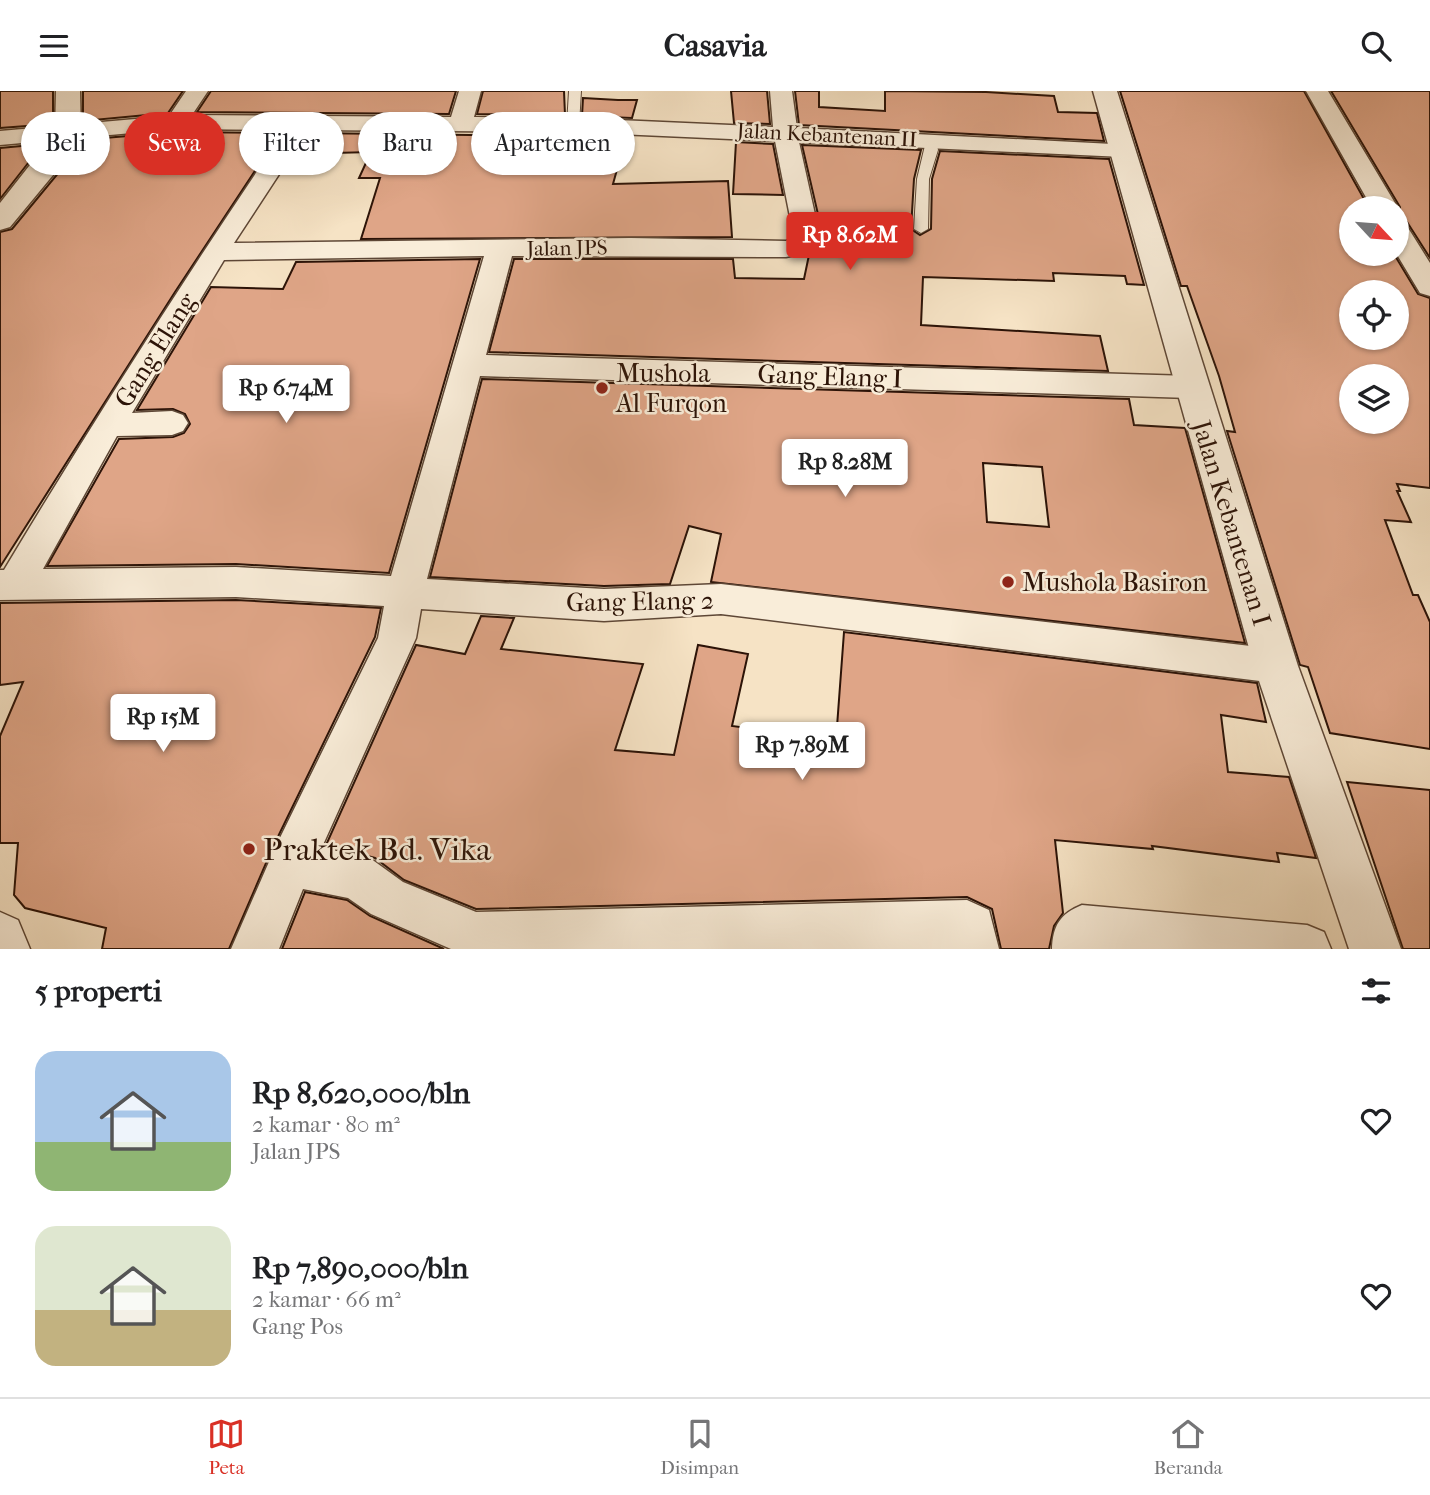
<!DOCTYPE html>
<html lang="id">
<meta charset="utf-8">
<style>
:root{--surface:#fff;--page:#f2f2f2;--text:#202124;--muted:#757577;--line:#e0e0e0;--accent:#d93025}
body{margin:0;font-family:"IM FELL French Canon",serif;background:var(--page);color:var(--text);height:100vh;display:flex;flex-direction:column;font-size:26px;white-space:nowrap}
*{box-sizing:border-box;margin:0}
p{font-size:23px;color:var(--muted)}
.icon{flex:none;width:38px;height:38px;fill:none;stroke:currentColor;stroke-width:2;stroke-linecap:round;stroke-linejoin:round}
.map{position:relative;height:858px;overflow:hidden}
.sheet{display:flex;flex-direction:column;background:var(--surface);flex:1}
.sheet>*{flex:none}
.hud{position:absolute;left:21px;top:21px;width:700px;height:63px;display:flex;gap:14px}
.needle{width:46px;rotate:116deg}
.buttons{position:absolute;left:1339px;top:105px;display:grid;gap:14px}
.buttons a{display:grid;place-items:center;width:70px;height:70px;border-radius:50%;background:var(--surface);box-shadow:0 2px 5px #0004;font-size:35px}
.price{position:absolute;translate:-50% -60px;padding:0 16px;border-radius:7px;background:#fff;color:#222;font-size:23px;line-height:46px;filter:drop-shadow(0 2px 4px #0008)}
.price::after{content:'';position:absolute;left:50%;top:42px;width:21px;height:16px;margin-left:-10px;background:inherit;clip-path:polygon(0 0,100% 0,50% 100%)}
.price.on{background:var(--accent);color:#fff}
ul{padding:0;list-style:none}
li{display:flex;align-items:center;gap:21px;height:175px;padding:0 35px}
li span{display:grid;place-items:center;flex:none;width:196px;height:140px;border-radius:21px;color:#555}
li>.icon{margin-inline-start:auto}
span .icon{width:84px;height:84px;fill:#fffc;stroke-width:1}
li b{font-size:30px}
h2{display:flex;justify-content:space-between;align-items:center;height:84px;padding:0 35px;font-size:30px}
.pill{padding:0 24px;border-radius:32px;background:var(--surface);box-shadow:0 2px 5px #0004;font-size:24px;line-height:63px}
.pill.on{background:var(--accent);color:#fff}
header{display:flex;justify-content:space-between;align-items:center;height:91px;padding:0 35px;background:var(--surface);font-size:32px;font-weight:700}
.menu{display:flex;justify-content:space-around;align-items:center;height:98px;border-top:2px solid var(--line);background:var(--surface);font-size:19px;color:var(--muted)}
.menu a{display:grid;justify-items:center;gap:4px}
.menu .on{color:var(--accent)}
.map>svg:first-child{display:block}
.building{fill:#dfa587;stroke:#2c1307;stroke-width:2;fill-rule:evenodd}
.lines{fill:none;stroke-linecap:round;stroke-linejoin:round}
.service-casing{stroke:#5e4736;stroke-width:2}
.minor-casing{stroke:#5e4736;stroke-width:3}
.tertiary-casing{stroke:#5e4736;stroke-width:3}
.service{fill:#f9edd9;fill-rule:evenodd}
.minor{fill:#f9edd9;fill-rule:evenodd}
.tertiary{fill:#f9edd9;fill-rule:evenodd}
.poi-dot{fill:#8f2418;stroke:#f9edd9;stroke-width:2.5}
.labels{text-anchor:middle;stroke-width:5;stroke-linejoin:round;paint-order:stroke}
.far-street-label{font-size:21px;fill:#2c1307;stroke:#f9edd9}
.street-label{font-size:26px;fill:#2c1307;stroke:#f9edd9}
.poi-label{font-size:26px;fill:#2c1307;stroke:#f9edd9;text-anchor:start}
.near-poi-label{font-size:32px;fill:#2c1307;stroke:#f9edd9;text-anchor:start}
</style>
<header><svg class="icon" aria-label="menu" viewBox="0 0 24 24"><path d="M4 6h16M4 12h16M4 18h16"/></svg>Casavia<svg class="icon" aria-label="search" viewBox="0 0 24 24"><circle cx="10" cy="10" r="6"/><path d="M15 15l6 6"/></svg></header>
<div class="map">
<svg width="1430" height="858" viewBox="0 0 1430 858">
<rect width="100%" height="100%" fill="#f6e3c5"/>
<filter id="stains"><feTurbulence type="fractalNoise" baseFrequency=".00286" numOctaves="4"/><feColorMatrix values="0 0 0 0 .2 0 0 0 0 .09 0 0 0 0 .02 0 0 0 .5 -.17"/></filter>
<radialGradient id="worn" r=".72"><stop offset=".6" stop-color="#630" stop-opacity="0"/><stop offset="1" stop-color="#630" stop-opacity=".3"/></radialGradient>
<path class="building" d="M 0,0 L 53,0 L 53,33 L 0,37 Z
M 83,0 L 183,0 L 168,22 L 83,30 Z
M 211,0 L 456,0 L 449,23 L 197,21 Z
M 483,0 L 564,0 L 565,24 L 477,23 Z
M 731,0 L 767,0 L 770,33 L 734,32 Z
M 795,0 L 819,0 L 819,16 L 885,20 L 885,0 L 986,1 L 1054,5 L 1058,21 L 1097,22 L 1104,50 L 799,34 Z
M 1120,0 L 1304,0 L 1369,117 L 1351,117 L 1351,163 L 1394,163 L 1418,203 L 1430,207 L 1430,397 L 1397,393 L 1400,400 L 1397,400 L 1411,431 L 1385,429 L 1413,504 L 1418,504 L 1430,531 L 1430,658 L 1330,642 L 1308,576 L 1300,574 L 1227,340 L 1235,341 L 1219,285 L 1187,195 L 1181,195 ZM 1351,201 L 1396,201 L 1396,247 L 1351,247 ZM 1351,285 L 1396,285 L 1396,331 L 1351,331 Z
M 1331,0 L 1430,0 L 1430,167 L 1407,131 L 1396,127 L 1400,116 Z
M 583,7 L 618,9 L 637,9 L 632,27 L 582,25 Z
M 176,41 L 280,42 L 175,201 L 0,476 L 0,141 L 12,138 L 65,74 L 80,49 Z
M 309,42 L 626,46 L 613,93 L 728,90 L 732,146 L 361,148 L 380,87 L 359,87 L 371,61 L 296,63 Z
M 736,51 L 773,53 L 783,104 L 733,103 Z
M 43,53 L 0,108 L 0,57 Z
M 802,54 L 921,59 L 914,88 L 911,138 L 920,144 L 931,138 L 932,88 L 940,60 L 1109,68 L 1144,194 L 1127,193 L 1125,185 L 1053,182 L 1054,190 L 923,186 L 921,234 L 1100,245 L 1108,280 L 489,261 L 514,168 L 733,168 L 735,187 L 804,188 L 809,164 L 813,162 L 823,145 Z
M 480,168 L 389,482 L 236,473 L 47,475 L 119,348 L 173,346 L 184,342 L 190,333 L 185,323 L 173,318 L 137,319 L 211,196 L 283,198 L 296,171 Z
M 482,288 L 1129,308 L 1134,334 L 1185,337 L 1245,552 L 711,491 L 721,443 L 689,435 L 670,493 L 604,495 L 430,486 ZM 983,372 L 1042,376 L 1049,436 L 987,431 Z
M 236,509 L 381,517 L 375,546 L 273,756 L 229,858 L 102,858 L 106,837 L 25,817 L 14,804 L 18,752 L 0,752 L 0,645 L 23,591 L 0,594 L 0,512 Z
M 481,525 L 514,527 L 501,558 L 643,573 L 615,659 L 674,664 L 698,554 L 748,563 L 732,635 L 836,649 L 844,541 L 1257,592 L 1266,631 L 1221,624 L 1228,681 L 1289,686 L 1316,767 L 1277,762 L 1279,771 L 1152,755 L 1153,758 L 1055,749 L 1063,822 L 1054,835 L 1049,858 L 1001,858 L 992,818 L 967,806 L 476,818 L 404,789 L 375,767 L 326,754 L 416,554 L 465,563 Z
M 1347,691 L 1430,699 L 1430,858 L 1403,858 Z
M 305,801 L 347,809 L 370,825 L 444,858 L 282,858 Z"/>
<g class="lines">
<defs>
<path id="service" d="M 569,0 L 581,0 L 579,34 L 573,38 L 567,34 Z
M 927,46 L 935,46 L 938,59 L 929,88 L 928,138 L 921,142 L 914,138 L 917,88 Z"/>
<path id="minor" d="M 186,0 L 208,0 L 192,24 L 451,26 L 459,0 L 481,0 L 474,26 L 573,27 L 773,36 L 770,0 L 792,0 L 797,37 L 1132,54 L 1135,59 L 1132,64 L 1123,66 L 799,51 L 820,146 L 811,161 L 786,166 L 512,165 L 486,264 L 1190,285 L 1201,288 L 1206,296 L 1201,304 L 1190,307 L 480,285 L 427,488 L 604,498 L 721,493 L 1276,558 L 1290,563 L 1296,575 L 1290,587 L 1276,592 L 721,523 L 604,530 L 421,518 L 416,547 L 322,756 L 374,770 L 403,791 L 476,821 L 967,809 L 989,819 L 999,858 L 451,858 L 371,823 L 348,807 L 303,798 L 279,858 L 231,858 L 275,757 L 378,547 L 384,515 L 236,506 L 0,509 L 0,479 L 4,479 C 94,329 187,183 285,39 L 176,38 L 0,54 L 0,40 L 169,25 ZM 308,39 L 573,41 L 775,50 L 794,146 L 786,150 L 631,147 L 234,152 ZM 484,165 L 391,485 L 236,476 L 43,478 L 117,345 L 172,344 L 183,340 L 188,332 L 183,324 L 172,320 L 132,322 L 224,169 Z
M 1306,0 L 1328,0 L 1398,117 L 1396,119 L 1372,117 Z
M 1396,130 L 1405,132 L 1430,172 L 1430,205 L 1420,202 L 1396,162 Z
M 1082,814 L 1307,834 L 1324,841 L 1331,858 L 1052,858 C 1053,834 1060,823 1082,814 Z"/>
<path id="tertiary" d="M 56,0 L 80,0 L 81,42 L 63,72 L 10,136 L 0,139 L 0,112 L 55,42 Z
M 1093,0 L 1117,0 L 1298,575 L 1401,858 L 1349,858 L 1254,575 Z
M 0,821 L 18,829 L 30,858 L 0,858 Z"/>
</defs>
<use href="#service" class="service-casing"/>
<use href="#minor" class="minor-casing"/>
<use href="#tertiary" class="tertiary-casing"/>
<use href="#service" class="service"/>
<use href="#minor" class="minor"/>
<use href="#tertiary" class="tertiary"/>
</g>
<g class="poi-dot">
<circle cx="602" cy="297" r="7"/>
<circle cx="1008" cy="491" r="7"/>
<circle cx="249" cy="758" r="7"/>
</g>
<g class="labels">
<g class="far-street-label">
<text transform="translate(827 44) rotate(3)" y="7">Jalan Kebantenan II</text>
<text transform="translate(567 157) rotate(-1)" y="7">Jalan JPS</text>
</g>
<g class="street-label">
<text transform="translate(155 259) rotate(-58)" y="9">Gang Elang</text>
<text transform="translate(830 285) rotate(2)" y="9">Gang Elang I</text>
<text transform="translate(1232 432) rotate(73)" y="9">Jalan Kebantenan I</text>
<text transform="translate(640 510) rotate(-1)" y="9">Gang Elang 2</text>
</g>
<g class="poi-label">
<text x="616" y="291">Mushola<tspan x="616" dy="30">Al Furqon</tspan></text>
<text x="1022" y="500">Mushola Basiron</text>
</g>
<g class="near-poi-label">
<text x="263" y="769">Praktek Bd. Vika</text>
</g>
</g>
<rect width="100%" height="100%" filter="url(#stains)"/>
<rect width="100%" height="100%" fill="url(#worn)"/>
</svg>
<div class="buttons">
<a><svg class="needle" viewBox="-14 -14 28 28"><path d="M0-13l5 13h-10z" fill="#e53935"/><path d="M0 13l5-13h-10z" fill="#757577"/></svg></a>
<a><svg class="icon" aria-label="locate" viewBox="0 0 24 24"><circle cx="12" cy="12" r="6"/><path d="M12 2v4M12 18v4M2 12h4M18 12h4"/></svg></a>
<a><svg class="icon" aria-label="layers" viewBox="0 0 24 24"><path d="M12 4l9 5-9 5-9-5zM3 14l9 5 9-5"/></svg></a>
</div>
<b class="price on" style="left:850px;top:181px">Rp 8.62M</b>
<b class="price" style="left:286px;top:334px">Rp 6.74M</b>
<b class="price" style="left:845px;top:408px">Rp 8.28M</b>
<b class="price" style="left:163px;top:663px">Rp 15M</b>
<b class="price" style="left:802px;top:691px">Rp 7.89M</b>
<div class="hud">
<a class="pill">Beli</a>
<a class="pill on">Sewa</a>
<a class="pill">Filter</a>
<a class="pill">Baru</a>
<a class="pill">Apartemen</a>
</div>
</div>
<section class="sheet">
<h2>5 properti<svg class="icon" aria-label="filters" viewBox="0 0 24 24"><path d="M4 7h16M4 17h16"/><circle cx="9" cy="7" r="2"/><circle cx="15" cy="17" r="2"/></svg></h2>
<ul>
<li><span style="background:linear-gradient(#a9c7e8 65%,#8fb573 0)"><svg class="icon" aria-label="home" viewBox="0 0 24 24"><path d="M3 11l9-7 9 7M6 9v11h12V9"/></svg></span><div><b>Rp 8,620,000/bln</b><p>2 kamar · 80 m²</p><p>Jalan JPS</p></div><svg class="icon" aria-label="heart" viewBox="0 0 24 24"><path d="M12 20l-8-8c-3-5 5-10 8-4 3-6 11-1 8 4z"/></svg></li>
<li><span style="background:linear-gradient(#dfe7d0 60%,#c2b280 0)"><svg class="icon" aria-label="home" viewBox="0 0 24 24"><path d="M3 11l9-7 9 7M6 9v11h12V9"/></svg></span><div><b>Rp 7,890,000/bln</b><p>2 kamar · 66 m²</p><p>Gang Pos</p></div><svg class="icon" aria-label="heart" viewBox="0 0 24 24"><path d="M12 20l-8-8c-3-5 5-10 8-4 3-6 11-1 8 4z"/></svg></li>
</ul>
</section>
<nav class="menu">
<a class="on"><svg class="icon" aria-label="map" viewBox="0 0 24 24"><path d="M3 6l6-2 6 2 6-2v14l-6 2-6-2-6 2zM9 4v14M15 6v14"/></svg>Peta</a>
<a><svg class="icon" aria-label="saved" viewBox="0 0 24 24"><path d="M7 4h10v16l-5-4-5 4z"/></svg>Disimpan</a>
<a><svg class="icon" aria-label="home" viewBox="0 0 24 24"><path d="M3 11l9-7 9 7M6 9v11h12V9"/></svg>Beranda</a>
</nav>
